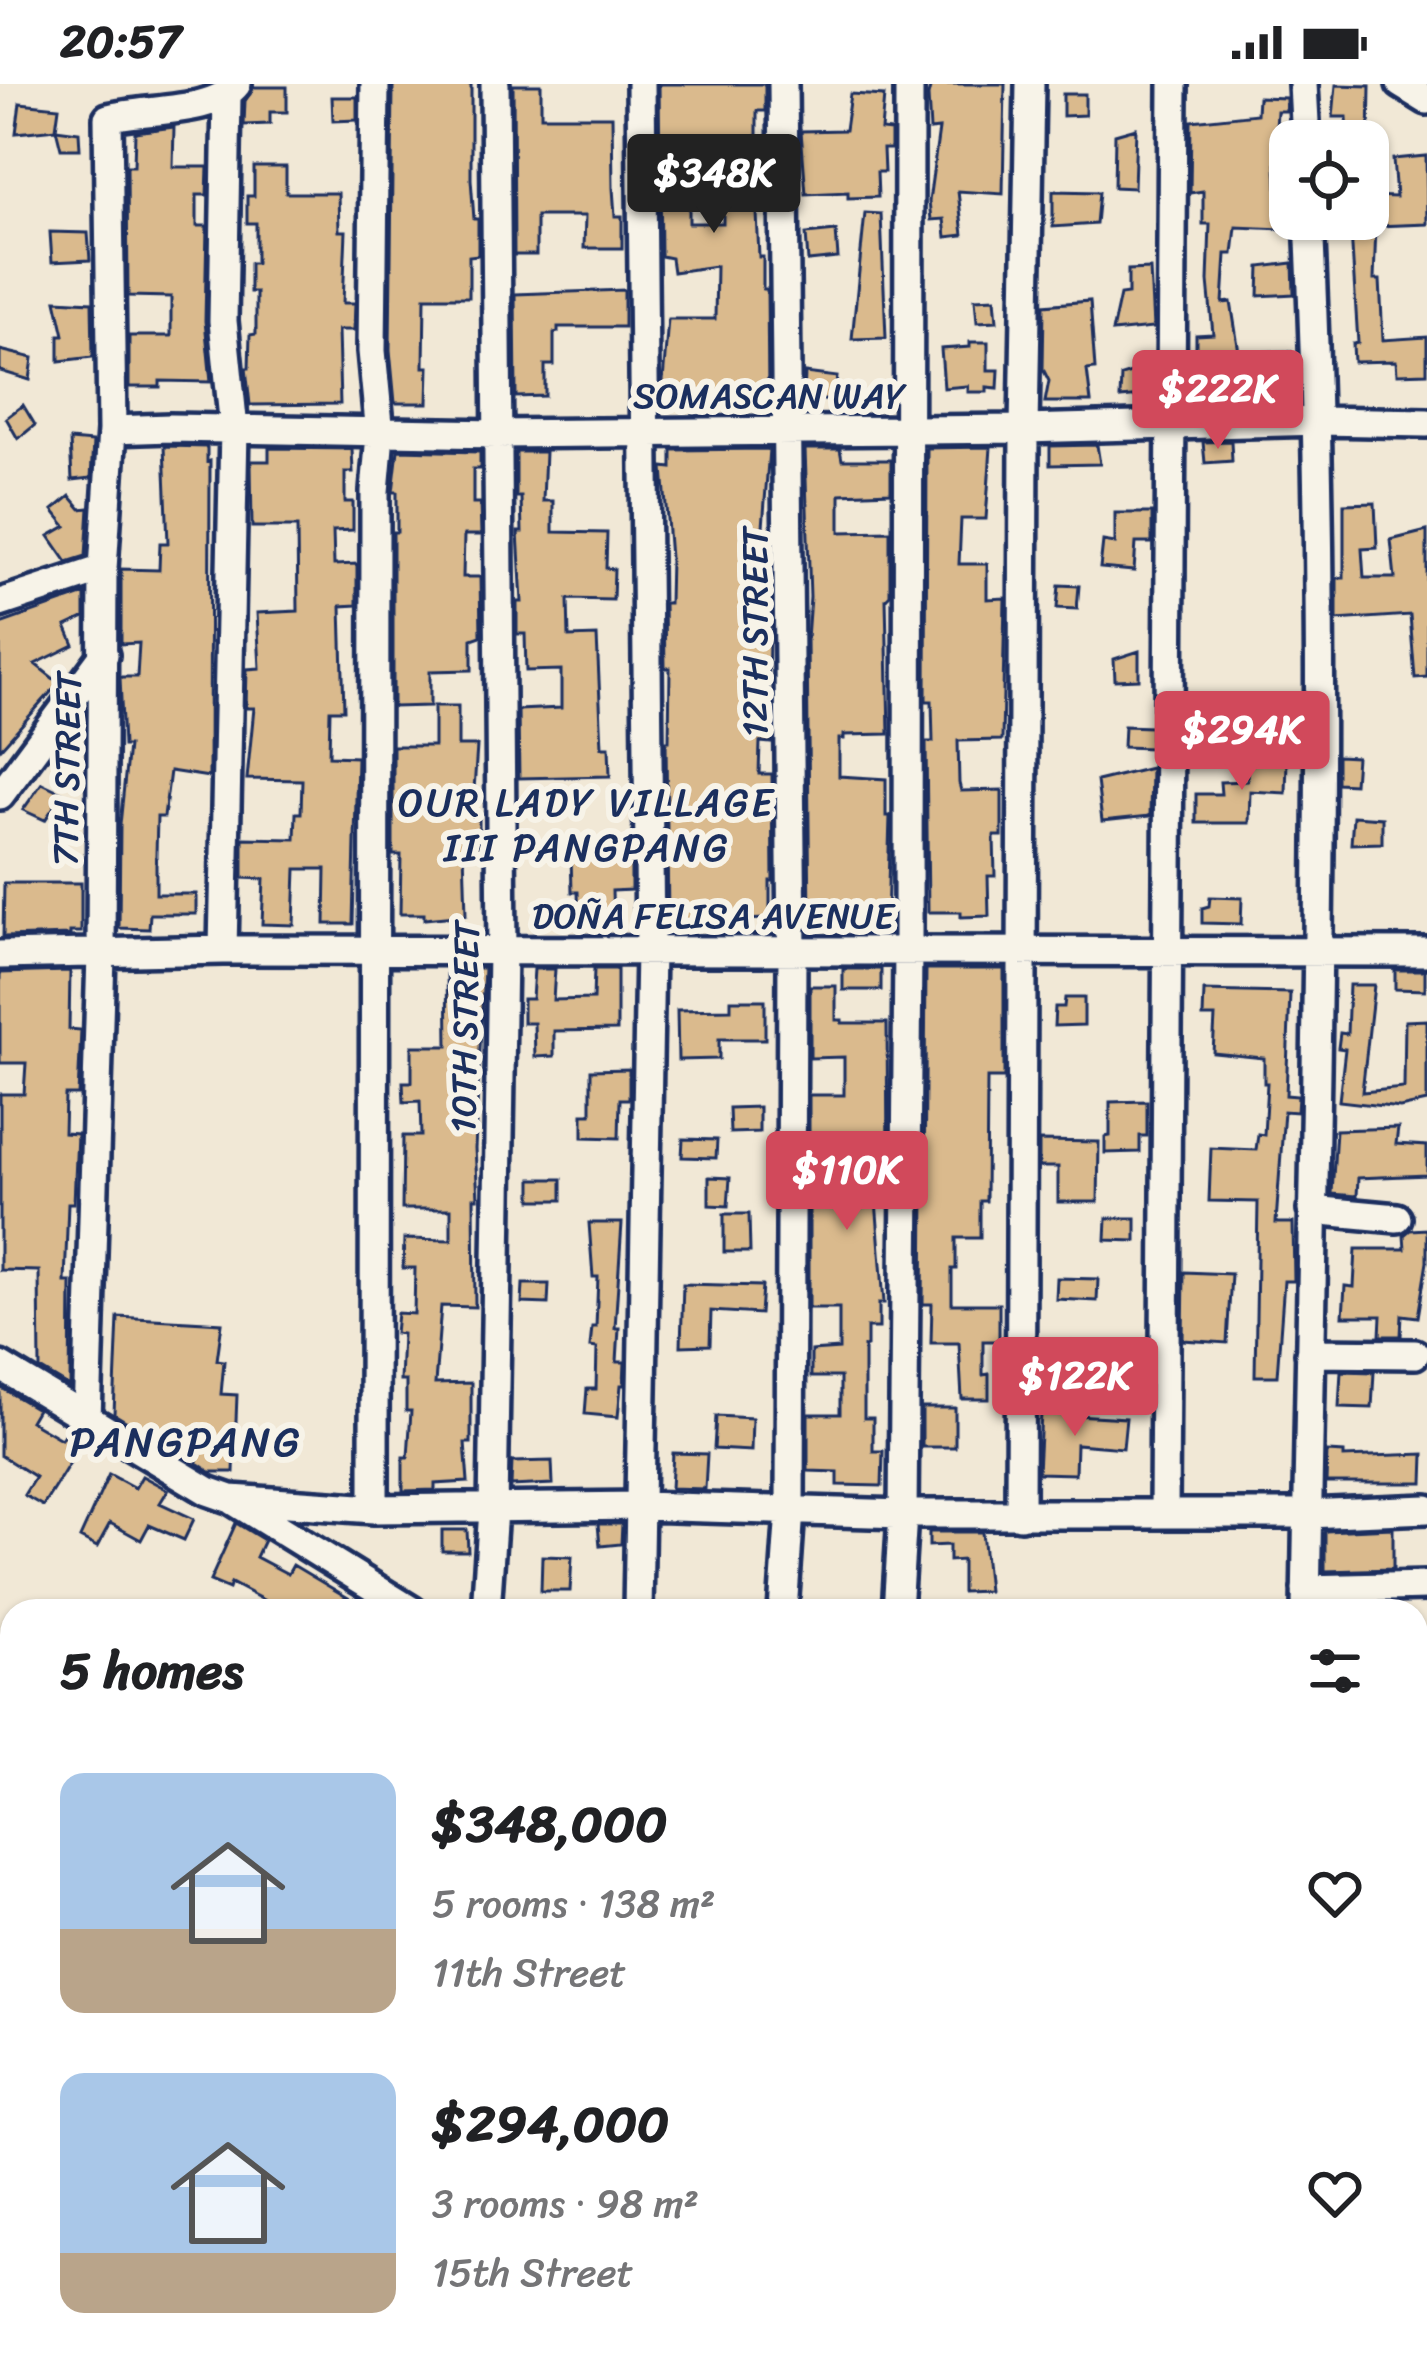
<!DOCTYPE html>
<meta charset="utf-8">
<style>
:root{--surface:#fff;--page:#f6f6f6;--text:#202124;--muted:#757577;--accent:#d1495b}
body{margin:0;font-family:Sriracha,sans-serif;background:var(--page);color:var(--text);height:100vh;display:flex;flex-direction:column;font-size:45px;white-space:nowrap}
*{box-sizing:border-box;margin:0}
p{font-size:39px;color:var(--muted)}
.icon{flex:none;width:66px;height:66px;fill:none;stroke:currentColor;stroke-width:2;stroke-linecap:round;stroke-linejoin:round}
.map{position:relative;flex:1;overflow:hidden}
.panel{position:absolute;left:0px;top:1515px;width:1428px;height:768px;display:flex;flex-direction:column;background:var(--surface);border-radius:36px 36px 0 0;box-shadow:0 3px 9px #0004}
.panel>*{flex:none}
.tools{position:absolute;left:1269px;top:36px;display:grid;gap:24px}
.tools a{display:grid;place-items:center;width:120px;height:120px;border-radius:24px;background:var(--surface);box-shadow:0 3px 9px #0004;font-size:60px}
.price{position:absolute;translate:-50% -102px;padding:0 27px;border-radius:12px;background:var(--accent);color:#fff;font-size:39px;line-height:78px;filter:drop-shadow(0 3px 6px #0008)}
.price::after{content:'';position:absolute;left:50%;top:72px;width:36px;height:27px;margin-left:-18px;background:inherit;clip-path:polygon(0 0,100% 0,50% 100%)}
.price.selected{background:#222;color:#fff}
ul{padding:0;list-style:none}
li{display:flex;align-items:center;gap:36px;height:300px;padding:0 60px}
li span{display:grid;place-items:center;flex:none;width:336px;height:240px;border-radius:24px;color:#555}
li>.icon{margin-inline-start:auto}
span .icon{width:144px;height:144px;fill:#fffc;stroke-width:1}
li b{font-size:51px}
h2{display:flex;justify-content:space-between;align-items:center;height:144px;padding:0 60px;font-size:51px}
.status{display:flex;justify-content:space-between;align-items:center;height:84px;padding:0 60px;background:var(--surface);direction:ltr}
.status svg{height:33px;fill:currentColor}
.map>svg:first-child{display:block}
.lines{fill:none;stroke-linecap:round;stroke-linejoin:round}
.river{stroke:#90d1f1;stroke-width:36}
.building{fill:#daba8d;stroke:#1b2f5e;stroke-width:3;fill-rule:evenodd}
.minor-casing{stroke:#1b2f5e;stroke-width:36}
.minor{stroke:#f7f3e8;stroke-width:27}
.labels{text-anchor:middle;stroke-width:12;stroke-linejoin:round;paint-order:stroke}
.street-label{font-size:36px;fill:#1b2f5e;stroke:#f7f3e8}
.neighbourhood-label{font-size:39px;letter-spacing:3px;fill:#1b2f5e;stroke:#f7f3e8}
.quarter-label{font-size:42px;letter-spacing:3px;fill:#1b2f5e;stroke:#f7f3e8}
</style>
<div class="status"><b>20:57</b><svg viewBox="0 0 49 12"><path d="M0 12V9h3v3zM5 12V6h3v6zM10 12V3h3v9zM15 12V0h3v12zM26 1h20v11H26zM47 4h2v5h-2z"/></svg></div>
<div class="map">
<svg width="1427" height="2283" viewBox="0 0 1427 2283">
<rect width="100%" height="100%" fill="#f1e8d6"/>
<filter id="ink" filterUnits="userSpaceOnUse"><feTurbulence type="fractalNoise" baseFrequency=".00833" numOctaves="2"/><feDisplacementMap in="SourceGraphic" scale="24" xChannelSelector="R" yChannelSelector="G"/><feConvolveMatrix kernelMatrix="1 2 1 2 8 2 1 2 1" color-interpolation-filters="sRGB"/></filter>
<g filter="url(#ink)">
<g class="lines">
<path class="river" d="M 0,1602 L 12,1611
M 1416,2141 L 1427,2148"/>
</g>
<path class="building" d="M 471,0 L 471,95 L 474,135 L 478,135 L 478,171 L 469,172 L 469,213 L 425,213 L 424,283 L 429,283 L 428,319 L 395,319 L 390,266 L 393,1 Z
M 659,0 L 765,0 L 765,27 L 757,27 L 757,61 L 750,61 L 749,107 L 756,107 L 759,173 L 763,173 L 763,205 L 767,205 L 768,311 L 662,310 L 668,235 L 715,235 L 716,182 L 673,188 L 671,174 L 661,172 ZM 689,100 L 723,100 L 723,139 L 689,139 Z
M 931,0 L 1005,0 L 1003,110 L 958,107 L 963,151 L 946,153 L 944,135 L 931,136 L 929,117 L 939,45 L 930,46 L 928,12 Z
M 513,1 L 541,1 L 541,32 L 612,32 L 613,104 L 615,132 L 622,132 L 622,164 L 584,164 L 585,132 L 536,132 L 536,171 L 514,171 Z
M 1336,1 L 1370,2 L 1369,57 L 1348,57 L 1347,33 L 1333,33 Z
M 254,3 L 287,3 L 287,28 L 270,28 L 270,40 L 244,41 L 245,17 Z
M 850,10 L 884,12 L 881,46 L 891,47 L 891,65 L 883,65 L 884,88 L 877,88 L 878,113 L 848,114 L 848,108 L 806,110 L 801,47 L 845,46 Z
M 1063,10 L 1085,10 L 1085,31 L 1063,32 Z
M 332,13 L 357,13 L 357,36 L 333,37 Z
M 1258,13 L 1286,14 L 1286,27 L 1277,27 L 1275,61 L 1277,103 L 1284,104 L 1283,145 L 1236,143 L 1233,170 L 1226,170 L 1223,219 L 1231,218 L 1239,268 L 1291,267 L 1291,310 L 1207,312 L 1205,280 L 1196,280 L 1196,251 L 1213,250 L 1208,197 L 1210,140 L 1203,140 L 1203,107 L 1190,109 L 1191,37 L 1257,30 Z
M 20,19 L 59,23 L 56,45 L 79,48 L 80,65 L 61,65 L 56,45 L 16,49 Z
M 174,43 L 173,83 L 208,83 L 207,111 L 197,111 L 197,142 L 207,142 L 205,237 L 211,298 L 160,297 L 160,303 L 129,303 L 129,252 L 171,252 L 171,213 L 128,212 L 127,82 L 134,82 L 135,48 Z
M 1136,44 L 1134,104 L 1114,103 L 1115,50 Z
M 1426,72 L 1427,140 L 1376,142 L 1374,196 L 1380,196 L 1383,256 L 1427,253 L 1427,289 L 1397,290 L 1396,277 L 1354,278 L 1353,260 L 1358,259 L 1351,147 L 1355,147 L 1354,135 L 1368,135 L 1368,112 L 1396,113 L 1393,75 Z
M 254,83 L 286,83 L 286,109 L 338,109 L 339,147 L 346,147 L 343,219 L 355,219 L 354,246 L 338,246 L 340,320 L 250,321 L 246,284 L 249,284 L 250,251 L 256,250 L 256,208 L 250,208 L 250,179 L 256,179 L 256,139 L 247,139 L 247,112 L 254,112 Z
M 1053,107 L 1099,108 L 1096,140 L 1053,143 Z
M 865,129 L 881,130 L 886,254 L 852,255 Z
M 836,147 L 838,174 L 808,177 L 806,150 Z
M 50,148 L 88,149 L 90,176 L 52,178 Z
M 1293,179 L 1294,210 L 1259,212 L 1260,183 Z
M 1150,185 L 1153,244 L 1112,248 L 1120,211 L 1128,210 L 1128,186 Z
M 624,206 L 624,243 L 558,243 L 558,248 L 554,249 L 554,281 L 545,281 L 545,312 L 516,313 L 515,210 Z
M 995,214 L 997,237 L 977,238 L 975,215 Z
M 56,216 L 92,218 L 93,273 L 59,277 L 59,251 L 64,251 Z
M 1090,217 L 1095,285 L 1087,286 L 1091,318 L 1045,318 L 1049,297 L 1043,285 L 1044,221 Z
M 970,258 L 988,258 L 988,286 L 999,286 L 998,304 L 987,303 L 987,308 L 968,308 L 968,302 L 944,304 L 941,265 L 970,263 Z
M 0,266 L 33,274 L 30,296 L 0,287 Z
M 1153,282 L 1153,311 L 1120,314 L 1121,292 Z
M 805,289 L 837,293 L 834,317 L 804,314 Z
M 23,321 L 35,341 L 18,355 L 6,334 Z
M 70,356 L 93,358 L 91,394 L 72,396 Z
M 1231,357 L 1232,377 L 1205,379 L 1203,358 Z
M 1097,361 L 1100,380 L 1050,381 L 1050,362 Z
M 164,362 L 207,363 L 207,378 L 210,377 L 209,693 L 170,687 L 164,733 L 157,733 L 156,771 L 156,810 L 196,810 L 196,830 L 150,830 L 149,845 L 119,844 L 120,741 L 128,662 L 123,662 L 120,593 L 137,593 L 139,559 L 121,560 L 121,485 L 159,486 L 160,459 L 168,459 Z
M 991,363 L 986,435 L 961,435 L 959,480 L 987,480 L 987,515 L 1005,514 L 1002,656 L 958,657 L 959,699 L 961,707 L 1002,706 L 1002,752 L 994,752 L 995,792 L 988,792 L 989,832 L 961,833 L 961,828 L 928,828 L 926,658 L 933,658 L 932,617 L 926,617 L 927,364 Z
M 269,364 L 352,365 L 353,388 L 345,388 L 345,418 L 353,418 L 353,446 L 333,447 L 334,481 L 357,480 L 357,521 L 341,522 L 344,626 L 330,626 L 329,672 L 357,673 L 353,840 L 325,840 L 326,785 L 296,785 L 294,841 L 262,840 L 264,795 L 243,794 L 243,754 L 295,755 L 296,729 L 301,729 L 302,696 L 247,695 L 254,624 L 246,624 L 247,585 L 260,584 L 257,529 L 298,527 L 297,443 L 252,443 L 251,377 L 269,377 Z
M 769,365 L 761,469 L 761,486 L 770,486 L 768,620 L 771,621 L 772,659 L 760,658 L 759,690 L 772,690 L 773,797 L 770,797 L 770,835 L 668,838 L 666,657 L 669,657 L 670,584 L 665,584 L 664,519 L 669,519 L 670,474 L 663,383 L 672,384 L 672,366 Z
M 805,365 L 840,365 L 842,376 L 891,376 L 891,408 L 840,410 L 840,448 L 890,447 L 890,511 L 886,515 L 889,650 L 844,651 L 844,655 L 839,655 L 839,692 L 886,695 L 886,732 L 890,732 L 887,836 L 810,838 L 807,555 L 810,513 Z
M 398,366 L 480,368 L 480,385 L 473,385 L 473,419 L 480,419 L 481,451 L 464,451 L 463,493 L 480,493 L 481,552 L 472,555 L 472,586 L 430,587 L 430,622 L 393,623 L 393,448 L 397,448 L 397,408 L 393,408 Z
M 516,368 L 545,368 L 543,417 L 553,417 L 553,448 L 607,449 L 606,484 L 614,485 L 613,516 L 568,515 L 569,553 L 597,552 L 602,663 L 609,663 L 610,692 L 519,694 L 518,626 L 561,624 L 561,586 L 526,587 L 525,550 L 517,550 L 517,518 L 522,518 L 518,448 L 522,448 L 521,413 L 516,413 Z
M 70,412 L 81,425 L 89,424 L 86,472 L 67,478 L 49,452 L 66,442 L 53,426 Z
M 1375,419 L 1377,464 L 1362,465 L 1364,494 L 1395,494 L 1391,456 L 1427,447 L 1427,593 L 1415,594 L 1410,531 L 1337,536 L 1337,494 L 1344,494 L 1344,420 Z
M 1115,429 L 1152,429 L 1152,459 L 1136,459 L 1134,487 L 1100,484 L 1103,457 L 1115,459 Z
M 1059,501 L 1079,502 L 1077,525 L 1057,524 Z
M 85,510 L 85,533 L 66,542 L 74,561 L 35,580 L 59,599 L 0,665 L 0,540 Z
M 1139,567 L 1139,595 L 1115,596 L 1114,575 Z
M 1204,613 L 1226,615 L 1224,664 L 1200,663 Z
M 434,622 L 458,622 L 458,662 L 477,662 L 472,735 L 479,735 L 479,766 L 464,766 L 466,831 L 424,835 L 424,830 L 400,830 L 401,771 L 393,771 L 393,662 L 434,662 Z
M 1124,642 L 1151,643 L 1151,664 L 1123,663 Z
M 1337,672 L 1356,673 L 1354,700 L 1337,699 Z
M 1248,674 L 1287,676 L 1286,709 L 1250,707 L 1249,739 L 1196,739 L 1196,710 L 1221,710 L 1220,698 L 1247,697 Z
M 1151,684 L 1150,732 L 1102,737 L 1097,697 Z
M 42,699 L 63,709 L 45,736 L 23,726 Z
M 1353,732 L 1382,734 L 1382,759 L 1351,760 Z
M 631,769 L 631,806 L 612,807 L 613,837 L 579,838 L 578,808 L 572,808 L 571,771 Z
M 4,799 L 81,799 L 81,848 L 70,848 L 70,851 L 3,853 Z
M 1210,813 L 1242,814 L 1241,840 L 1202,839 L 1202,824 L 1209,822 Z
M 447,884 L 484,884 L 475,1065 L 478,1114 L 474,1114 L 475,1223 L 441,1222 L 435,1300 L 471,1299 L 471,1359 L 465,1359 L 468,1398 L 435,1400 L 435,1406 L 403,1407 L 403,1373 L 408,1373 L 411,1327 L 406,1327 L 406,1297 L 400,1297 L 402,1250 L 395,1249 L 397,1229 L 414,1230 L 415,1184 L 403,1184 L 404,1155 L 451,1156 L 451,1125 L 402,1125 L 403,1052 L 421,1052 L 420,1017 L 404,1018 L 403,998 L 412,998 L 412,962 L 448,962 Z
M 534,885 L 555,885 L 553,916 L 593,915 L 594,885 L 617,885 L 617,946 L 554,947 L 554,972 L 535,973 L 534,939 L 523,939 L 523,915 L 532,915 Z
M 843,885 L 881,885 L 881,906 L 843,906 Z
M 926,885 L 1004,885 L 1004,994 L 987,994 L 986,1117 L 980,1117 L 980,1154 L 956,1154 L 956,1185 L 952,1185 L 952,1220 L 999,1220 L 999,1257 L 983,1257 L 983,1291 L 989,1290 L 989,1315 L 962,1315 L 959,1259 L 931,1259 L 932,1220 L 923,1220 Z
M 1395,886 L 1425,886 L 1425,906 L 1395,905 Z
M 70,887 L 69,945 L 81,946 L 78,1011 L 65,1011 L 64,1049 L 77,1050 L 74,1119 L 68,1119 L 65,1198 L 71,1198 L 70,1303 L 40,1285 L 39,1187 L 0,1186 L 0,1010 L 24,1010 L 26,979 L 0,979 L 0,889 Z
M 1349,901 L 1374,901 L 1362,1008 L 1404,1004 L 1405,937 L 1427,936 L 1427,1018 L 1400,1024 L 1339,1017 L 1345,965 L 1338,964 L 1340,949 L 1347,950 Z
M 810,902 L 836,902 L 836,936 L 842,936 L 842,939 L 887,939 L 888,1080 L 879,1080 L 876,1116 L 884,1219 L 879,1219 L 879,1244 L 867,1244 L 867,1262 L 864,1263 L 864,1334 L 873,1334 L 873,1367 L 883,1367 L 882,1402 L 838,1401 L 838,1388 L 808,1387 L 808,1330 L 840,1330 L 840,1293 L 811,1293 L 811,1267 L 839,1265 L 839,1224 L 809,1224 L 809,1122 L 843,1121 L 843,1080 L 809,1080 L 809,1011 L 844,1011 L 844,973 L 810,974 Z
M 1204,907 L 1290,909 L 1286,1011 L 1298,1012 L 1297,1028 L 1284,1027 L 1276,1139 L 1293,1139 L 1294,1197 L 1284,1197 L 1277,1292 L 1255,1292 L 1258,1118 L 1209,1117 L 1211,1064 L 1256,1066 L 1258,1050 L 1264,1051 L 1267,999 L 1264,999 L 1264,974 L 1213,969 L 1215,933 L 1203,933 Z
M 1065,914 L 1084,914 L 1084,941 L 1054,942 L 1055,923 L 1064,923 Z
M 731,916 L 765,916 L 765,955 L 719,955 L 719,975 L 678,976 L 677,926 L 731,925 Z
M 629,985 L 629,1015 L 620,1015 L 619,1054 L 583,1053 L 583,1030 L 591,1030 L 591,986 Z
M 1147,1017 L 1147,1052 L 1140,1052 L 1140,1068 L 1105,1069 L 1105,1053 L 1110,1052 L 1110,1018 Z
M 759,1023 L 759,1048 L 730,1049 L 729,1024 Z
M 1398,1044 L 1396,1060 L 1427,1062 L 1427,1091 L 1358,1094 L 1357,1112 L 1332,1110 L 1336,1046 Z
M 683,1055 L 717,1056 L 716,1074 L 682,1073 Z
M 1039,1057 L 1099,1058 L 1098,1118 L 1058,1118 L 1058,1083 L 1039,1083 Z
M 709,1093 L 730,1094 L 728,1122 L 709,1121 Z
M 532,1095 L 562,1095 L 562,1116 L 532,1116 Z
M 724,1130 L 749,1130 L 750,1168 L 724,1168 Z
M 1107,1134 L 1136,1134 L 1136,1157 L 1106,1156 Z
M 589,1139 L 622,1139 L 615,1244 L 619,1244 L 617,1278 L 625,1278 L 624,1301 L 621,1301 L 618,1333 L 585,1330 L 587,1305 L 596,1305 L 597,1264 L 590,1263 L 592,1243 L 596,1243 L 598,1193 L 593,1193 Z
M 1427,1145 L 1427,1178 L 1418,1233 L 1402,1231 L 1401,1252 L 1380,1252 L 1381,1232 L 1343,1232 L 1345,1202 L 1354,1203 L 1356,1165 L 1405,1165 L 1404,1151 L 1410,1146 Z
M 1184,1188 L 1231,1190 L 1227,1259 L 1183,1256 Z
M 1057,1194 L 1098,1195 L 1097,1217 L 1056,1215 Z
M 523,1200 L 549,1200 L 548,1220 L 522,1219 Z
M 683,1200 L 762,1202 L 760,1230 L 711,1227 L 710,1261 L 681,1262 Z
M 118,1233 L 222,1239 L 217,1276 L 224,1277 L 221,1310 L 237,1311 L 234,1388 L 210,1388 L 197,1379 L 198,1348 L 142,1347 L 114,1330 Z
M 1053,1257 L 1092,1258 L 1091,1274 L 1147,1277 L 1147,1296 L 1051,1295 Z
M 1341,1287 L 1374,1288 L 1372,1324 L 1339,1323 Z
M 0,1303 L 37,1325 L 30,1337 L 61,1355 L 68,1344 L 85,1354 L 43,1422 L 24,1411 L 35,1393 L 0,1371 Z
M 922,1324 L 955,1324 L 955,1363 L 922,1363 Z
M 1041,1329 L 1126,1334 L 1123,1364 L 1076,1360 L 1075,1390 L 1038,1389 Z
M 716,1332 L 752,1334 L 751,1367 L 714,1365 Z
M 1327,1368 L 1344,1369 L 1344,1373 L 1424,1370 L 1423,1399 L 1326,1399 Z
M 673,1369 L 707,1370 L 705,1405 L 671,1404 Z
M 552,1377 L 553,1400 L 511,1402 L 512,1378 Z
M 109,1390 L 135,1404 L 142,1392 L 168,1406 L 160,1419 L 194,1435 L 184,1456 L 149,1441 L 141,1456 L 110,1439 L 97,1463 L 80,1454 Z
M 236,1439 L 264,1456 L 256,1473 L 288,1490 L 293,1481 L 350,1515 L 343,1527 L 267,1527 L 271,1520 L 231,1499 L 229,1505 L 210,1497 Z
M 598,1440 L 622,1440 L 621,1460 L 600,1462 Z
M 1393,1444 L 1393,1485 L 1325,1487 L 1325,1447 Z
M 442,1446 L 467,1446 L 468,1467 L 442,1467 Z
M 929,1448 L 982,1448 L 988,1507 L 962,1508 L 962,1476 L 949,1477 L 949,1461 L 929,1462 Z
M 542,1472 L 572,1473 L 570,1507 L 541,1507 Z"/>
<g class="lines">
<defs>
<path id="minor" d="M 1303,0 L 1306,57
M 1401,0 L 1427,16
M 112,346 L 170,344 L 496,350 L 1024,345 L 1319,337 L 1427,339
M 0,519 L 103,485
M 0,711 L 104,571
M 223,866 L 234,345 L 223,237 L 227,12
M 0,871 L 223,866 L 1427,868
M 1312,1126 L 1397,1134
M 1310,1269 L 1415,1270
M 0,1282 L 208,1407 L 231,1415 L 374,1425 L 642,1422 L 903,1430 L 1307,1430 L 1427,1425
M 87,1336 L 101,871 L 103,485 L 112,346 L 108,34 C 145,24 214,30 237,0
M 234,1417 L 412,1527
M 374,1425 L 375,407 L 380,351 L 372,267 L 375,0
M 1164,1430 L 1173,0
M 1020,1431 L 1024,345 L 1030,0
M 1306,1505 L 1427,1502
M 486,1527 L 493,1426 L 502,868 L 495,0
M 638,1527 L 650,867 L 641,0
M 783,1527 L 790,1426 L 792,866 L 783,0
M 897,1527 L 903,1430 L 908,865 L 909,0
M 1306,1527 C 1313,1064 1331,598 1309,135
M 1416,1573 L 1427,1573
M 1416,1631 L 1427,1632
M 1416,1789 L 1427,1792"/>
</defs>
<use href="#minor" class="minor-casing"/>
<use href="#minor" class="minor"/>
</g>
</g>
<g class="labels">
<g class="street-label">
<text x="769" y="324">SOMASCAN WAY</text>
<text transform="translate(754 548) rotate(-90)" y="13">12TH STREET</text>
<text transform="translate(66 685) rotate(-89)" y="13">7TH STREET</text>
<text x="713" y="844">DOÑA FELISA AVENUE</text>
<text transform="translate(464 943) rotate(-89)" y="13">10TH STREET</text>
</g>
<g class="neighbourhood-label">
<text x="587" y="732">OUR LADY VILLAGE<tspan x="587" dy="45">III PANGPANG</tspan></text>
</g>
<g class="quarter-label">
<text x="186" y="1372">PANGPANG</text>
</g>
</g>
</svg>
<div class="tools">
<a><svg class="icon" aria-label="locate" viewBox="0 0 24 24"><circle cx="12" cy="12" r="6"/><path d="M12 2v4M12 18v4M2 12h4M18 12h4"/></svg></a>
</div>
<b class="price selected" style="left:714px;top:152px">$348K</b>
<b class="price" style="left:1218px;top:368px">$222K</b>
<b class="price" style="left:1242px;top:709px">$294K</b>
<b class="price" style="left:847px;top:1149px">$110K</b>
<b class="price" style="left:1075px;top:1355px">$122K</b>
<section class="panel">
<h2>5 homes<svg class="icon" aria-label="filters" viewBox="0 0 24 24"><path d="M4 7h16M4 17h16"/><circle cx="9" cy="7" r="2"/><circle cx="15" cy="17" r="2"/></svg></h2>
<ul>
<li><span style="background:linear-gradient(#a9c7e8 65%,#b9a48a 0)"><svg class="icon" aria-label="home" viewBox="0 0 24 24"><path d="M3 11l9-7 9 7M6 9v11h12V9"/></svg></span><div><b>$348,000</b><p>5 rooms · 138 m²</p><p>11th Street</p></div><svg class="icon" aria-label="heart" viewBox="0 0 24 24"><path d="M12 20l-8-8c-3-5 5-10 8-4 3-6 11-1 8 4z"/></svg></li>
<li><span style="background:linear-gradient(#a9c7e8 75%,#b9a48a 0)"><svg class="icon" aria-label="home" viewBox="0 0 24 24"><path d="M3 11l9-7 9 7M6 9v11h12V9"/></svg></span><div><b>$294,000</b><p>3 rooms · 98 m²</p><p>15th Street</p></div><svg class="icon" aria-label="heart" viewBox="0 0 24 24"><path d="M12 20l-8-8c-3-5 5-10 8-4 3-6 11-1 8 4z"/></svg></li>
</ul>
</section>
</div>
